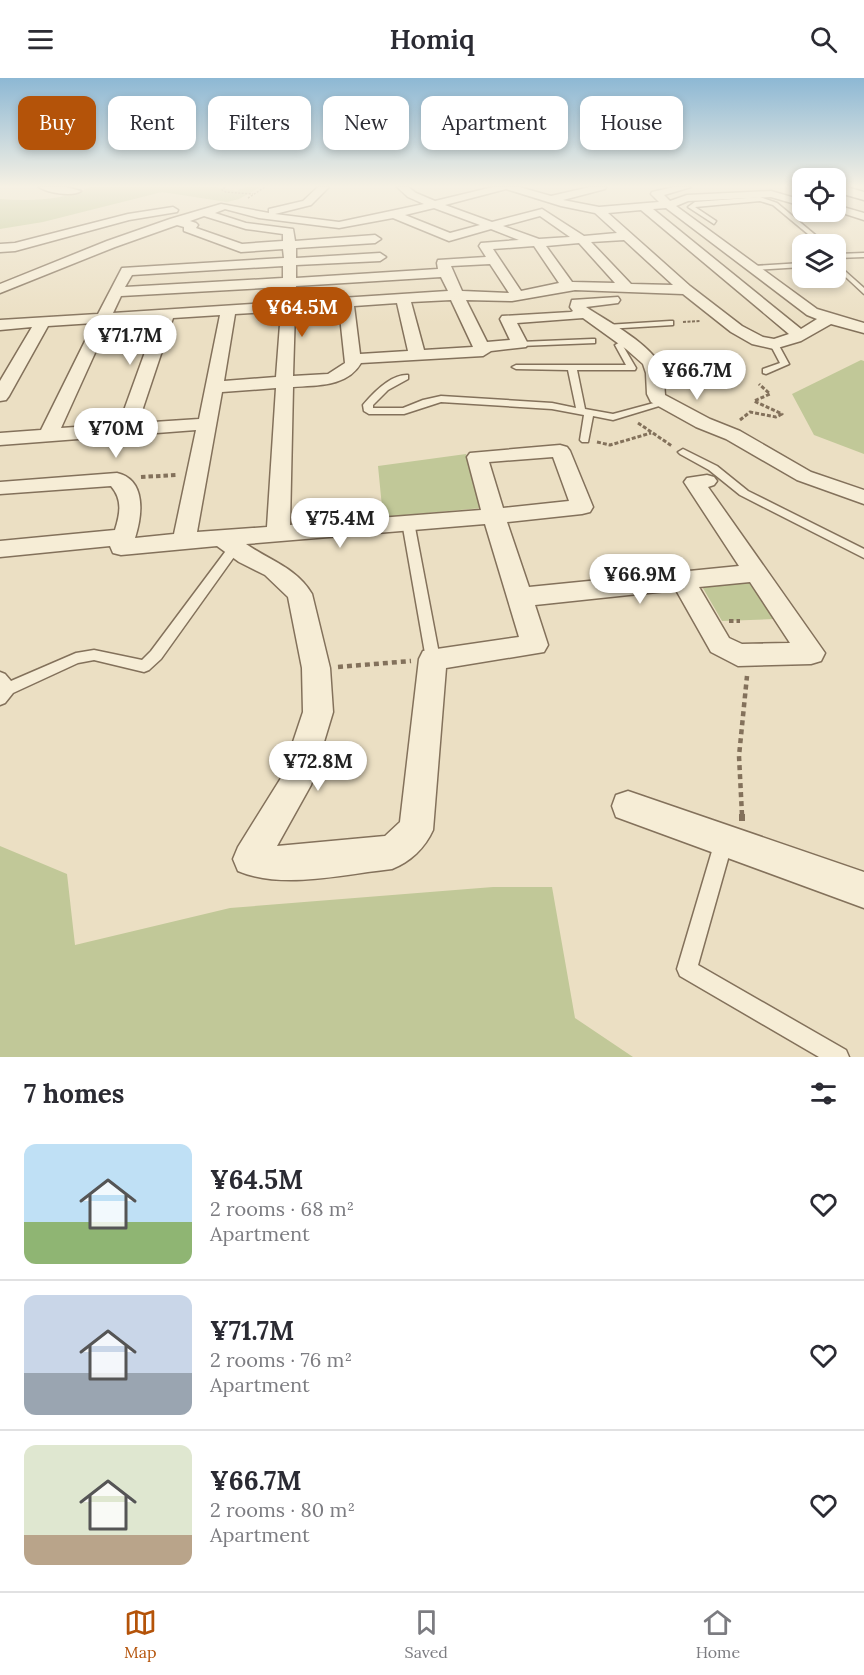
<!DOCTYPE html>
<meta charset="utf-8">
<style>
:root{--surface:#fff;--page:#f2f2f3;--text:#2b2b33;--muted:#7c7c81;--line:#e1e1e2;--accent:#b45309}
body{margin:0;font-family:Lora,serif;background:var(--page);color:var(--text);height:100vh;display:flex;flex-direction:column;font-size:22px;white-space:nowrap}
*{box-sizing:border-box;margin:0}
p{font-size:20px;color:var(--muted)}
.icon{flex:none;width:33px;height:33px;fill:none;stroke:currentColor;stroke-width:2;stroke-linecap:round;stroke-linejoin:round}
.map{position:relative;height:979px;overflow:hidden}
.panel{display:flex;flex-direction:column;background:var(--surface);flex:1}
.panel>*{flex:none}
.hud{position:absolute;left:18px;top:18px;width:828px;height:54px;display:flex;gap:12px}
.fabs{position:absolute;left:792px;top:90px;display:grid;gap:12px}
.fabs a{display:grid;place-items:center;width:54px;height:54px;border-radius:12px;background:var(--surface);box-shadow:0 3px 9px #0003;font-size:30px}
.price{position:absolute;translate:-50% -51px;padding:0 14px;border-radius:21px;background:#fff;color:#222;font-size:20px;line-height:39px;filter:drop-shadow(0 2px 3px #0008)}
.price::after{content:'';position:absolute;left:50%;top:36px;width:18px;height:14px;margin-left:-9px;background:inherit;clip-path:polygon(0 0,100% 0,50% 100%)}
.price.active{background:var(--accent);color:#fff}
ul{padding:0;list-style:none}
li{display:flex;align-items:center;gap:18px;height:150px;padding:0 24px}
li+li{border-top:2px solid var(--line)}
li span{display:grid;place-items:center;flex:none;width:168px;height:120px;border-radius:12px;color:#555}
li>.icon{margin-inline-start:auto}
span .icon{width:72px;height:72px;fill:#fffc;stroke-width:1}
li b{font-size:26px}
h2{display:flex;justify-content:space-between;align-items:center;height:72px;padding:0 24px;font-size:26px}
.tag{padding:0 21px;border-radius:12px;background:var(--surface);box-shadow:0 3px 9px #0003;font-size:21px;line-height:54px}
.tag.active{background:var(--accent);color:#fff}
header{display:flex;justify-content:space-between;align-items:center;height:78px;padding:0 24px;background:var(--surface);font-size:27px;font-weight:600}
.dock{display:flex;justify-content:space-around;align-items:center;height:84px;border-top:2px solid var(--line);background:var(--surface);font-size:16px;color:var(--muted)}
.dock a{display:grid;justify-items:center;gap:3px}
.dock .active{color:var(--accent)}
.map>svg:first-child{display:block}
.green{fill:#c1c898}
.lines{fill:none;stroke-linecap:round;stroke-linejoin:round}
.lane-casing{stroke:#83715b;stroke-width:3}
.street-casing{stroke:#83715b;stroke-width:3}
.secondary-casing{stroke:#65533f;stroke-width:3}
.path-far5{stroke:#83715b;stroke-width:1.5;stroke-dasharray:2 1.5;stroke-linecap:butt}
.path-far4{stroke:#83715b;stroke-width:2;stroke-dasharray:3 1.5;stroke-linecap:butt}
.path-far3{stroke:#83715b;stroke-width:3;stroke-dasharray:4 2;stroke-linecap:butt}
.path-far2{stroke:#83715b;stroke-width:4;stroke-dasharray:4.5 3;stroke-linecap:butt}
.path-far1{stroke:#83715b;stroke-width:4.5;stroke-dasharray:5 4;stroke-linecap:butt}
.path{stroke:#83715b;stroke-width:6;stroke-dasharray:7 4.5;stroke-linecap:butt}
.lane{fill:#f6edd6;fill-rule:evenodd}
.street{fill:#f6edd6;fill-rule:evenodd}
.secondary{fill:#f6edd6;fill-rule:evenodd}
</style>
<header><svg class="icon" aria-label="menu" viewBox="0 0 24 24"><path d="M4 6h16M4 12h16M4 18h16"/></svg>Homiq<svg class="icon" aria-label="search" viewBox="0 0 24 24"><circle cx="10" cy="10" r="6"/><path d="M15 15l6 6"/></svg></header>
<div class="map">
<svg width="864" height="979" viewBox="0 0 864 979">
<rect width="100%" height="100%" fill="#ebdfc3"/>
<path class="green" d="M 90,109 L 216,109 L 237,113 L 245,109 L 261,109 L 239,121 L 227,124 L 162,114 L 43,144 L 0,151 L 0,121 C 30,123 63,123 90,109 Z
M 861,282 L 864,283 L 864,376 L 814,357 L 792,316 Z
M 466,376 L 482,430 L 383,439 L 378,388 Z
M 749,501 L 774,541 L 722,543 L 700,505 Z
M 0,768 L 67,796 L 75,867 L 230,830 L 493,809 L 552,809 L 575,940 L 633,979 L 0,979 Z"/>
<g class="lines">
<defs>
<path id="lane" d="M 760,119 L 777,125 L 826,166 L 820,166 L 773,127 L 760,123 L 695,129 L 716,143 L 714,146 L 688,129 L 695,124 Z
M 864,175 L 864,179 L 836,180 L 837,176 Z
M 802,185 L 802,189 L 754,192 L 751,190 L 754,188 Z
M 836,185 L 864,210 L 864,216 L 836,190 Z
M 670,243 L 673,243 L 673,247 L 606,251 L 602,249 L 606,247 Z
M 592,261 L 595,261 L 595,265 L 520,268 L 516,266 L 520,264 Z
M 626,261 L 630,263 L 623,268 L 636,290 L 635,292 L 577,292 L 585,331 L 613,336 L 665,322 L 669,325 L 613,342 L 593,338 L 588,364 L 582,364 L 580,362 L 584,337 L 552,331 L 441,324 L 404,336 L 369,336 L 364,333 L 363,327 C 373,315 391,296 408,297 L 408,301 L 388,312 L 373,327 L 373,330 L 403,330 L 423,322 L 441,318 L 552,325 L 576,330 L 568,292 L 516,291 L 512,289 L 516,287 L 626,287 L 615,267 Z
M 771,264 L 777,264 L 789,286 L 766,296 L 763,295 L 763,291 L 780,285 L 770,266 Z
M 683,371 L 717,388 L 748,413 L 864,471 L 864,480 L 740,417 L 709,392 L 680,376 L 678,374 Z
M 408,440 L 414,444 L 440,581 L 438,585 L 433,586 L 428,585 L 426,581 L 402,444 Z
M 235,465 L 239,466 L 241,469 L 239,472 L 161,581 L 149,592 L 144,594 L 94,582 L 78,585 L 13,615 L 5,625 L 0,627 L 0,594 L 5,596 L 11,603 L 76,575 L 94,572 L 142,582 L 151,573 L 231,466 Z
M 724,755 L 730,757 L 733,763 L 698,887 L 846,972 L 849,979 L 819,979 L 680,898 L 677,891 L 715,763 L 718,757 Z"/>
<path id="street" d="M 39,109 L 66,109 L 81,113 C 73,119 48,115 39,109 Z
M 318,109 L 329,109 L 311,127 L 275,136 L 339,144 L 424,126 L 408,119 L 397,109 L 408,109 L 416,115 L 435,123 L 493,109 L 519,109 L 551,118 L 590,109 L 606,109 L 605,111 L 563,122 L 599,129 L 659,124 L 651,116 L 652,114 L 674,109 L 691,109 L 664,117 L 670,123 L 687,117 L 771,113 L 802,122 L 802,128 L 771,119 L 688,123 L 676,128 L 817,231 L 864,245 L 864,255 L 831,246 L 801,263 L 774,271 L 752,266 L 731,254 L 683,216 L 575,212 L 512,223 L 466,222 L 487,264 L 510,262 L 500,241 L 502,238 L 571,234 L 573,233 L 570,229 L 572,222 L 618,219 L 620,222 L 618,225 L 586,229 C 608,244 654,267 663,293 C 665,301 664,309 665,317 L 710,341 L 740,353 L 811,394 L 864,412 L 864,426 L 797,402 L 726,361 L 696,349 L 651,324 L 647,316 L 646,295 L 643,286 L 626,271 L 583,240 L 517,245 L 528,266 L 526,269 L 491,273 L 483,278 L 361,285 C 347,309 318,307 293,309 L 290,447 L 481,432 L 467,379 L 470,375 L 560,367 L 567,369 L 570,373 L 593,429 L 590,434 L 582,436 L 507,444 L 529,509 L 739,488 L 684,404 L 687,400 L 707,397 L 714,399 L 717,403 L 714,407 L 708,409 L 825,575 L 821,583 L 811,586 L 738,588 L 711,574 L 676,512 L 535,527 L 548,567 L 544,574 L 446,590 L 433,752 C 425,770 410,784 392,791 C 344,796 283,812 238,793 L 233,781 L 238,769 L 281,700 L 303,634 L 302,590 L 288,519 L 265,497 L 239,484 L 217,468 L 121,477 L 113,475 L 110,468 L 0,479 L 0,463 L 115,452 C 120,436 123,422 111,408 L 0,416 L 0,404 L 117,395 C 147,402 142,438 135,460 L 174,456 L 196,352 L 0,367 L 0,355 L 41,352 L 94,245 L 48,248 L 9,318 L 6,322 L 0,323 L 0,303 L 32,249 L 0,252 L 0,242 L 98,236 L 122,190 L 284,180 L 283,171 L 241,174 L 184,153 L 184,149 L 177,147 L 115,169 L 0,215 L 0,206 L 107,163 L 170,141 L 221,126 L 269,135 L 269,131 L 303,123 ZM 506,111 L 561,128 L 595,135 L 617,155 L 584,158 L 542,131 L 492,144 L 445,127 ZM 434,130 L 480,147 L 450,155 L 405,137 ZM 666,130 L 807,237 L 817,241 L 801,251 L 653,131 ZM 225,131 L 259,140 L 339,150 L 393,140 L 449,163 L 491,151 L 519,162 L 481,165 L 479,168 L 486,179 L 438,182 L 437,185 L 438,191 L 296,200 L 296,187 L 380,183 L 386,179 L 380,175 L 296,180 L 296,170 L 375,165 L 381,161 L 375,157 L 295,163 L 293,151 L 246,145 L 215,135 ZM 641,132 L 789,256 L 774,261 L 763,259 L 742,248 L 690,208 L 608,135 ZM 204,138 L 246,151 L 283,156 L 283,163 L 242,166 L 196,150 L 198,147 L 196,145 L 190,143 ZM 540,138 L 570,159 L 539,161 L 503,148 ZM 624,162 L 673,207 L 631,206 L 591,164 ZM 579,165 L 615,205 L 572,204 L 546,168 ZM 534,168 L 559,205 L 521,213 L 493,171 ZM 490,186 L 509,215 L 462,213 L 451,188 ZM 283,188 L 283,200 L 125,209 L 132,197 ZM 441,199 L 448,213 L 295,223 L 296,208 ZM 282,209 L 281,224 L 113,235 L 121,218 ZM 451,222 L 473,269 L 424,272 L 411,224 ZM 397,225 L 408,273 L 360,276 L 354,228 ZM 339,229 L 345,285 L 328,296 L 293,298 L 295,232 ZM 281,233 L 276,299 L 224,303 L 235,236 ZM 220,237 L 199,341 L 138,345 L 173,240 ZM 157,241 L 119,346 L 61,350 L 109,244 ZM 276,310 L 267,449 L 197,454 L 222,314 ZM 553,379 L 569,423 L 503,430 L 489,384 ZM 485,446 L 519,559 L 423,573 L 419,581 L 400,744 L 385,758 L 277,768 L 311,707 L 333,634 L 330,590 L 312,516 C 297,490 269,482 246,466 ZM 750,504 L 790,565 L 742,566 L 729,560 L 699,509 Z
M 836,127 L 864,135 L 864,142 L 836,133 Z
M 173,129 L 178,132 L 177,134 L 129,142 L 15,173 L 0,174 L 0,166 L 15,165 L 128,136 Z
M 628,713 L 864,794 L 864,830 L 616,739 L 612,728 L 616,717 Z"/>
<path id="secondary" d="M 836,109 L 847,109 L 864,114 L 864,122 L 836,114 Z"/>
</defs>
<use href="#lane" class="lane-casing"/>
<use href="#street" class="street-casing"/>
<use href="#secondary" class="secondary-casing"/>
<path class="path-far5" d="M 225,109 L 222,112 L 226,114 L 253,116
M 248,120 L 265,109"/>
<path class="path-far4" d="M 683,244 L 700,243"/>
<path class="path-far3" d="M 740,342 L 750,334 L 776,339 L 782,336 L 754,323 L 770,316 L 759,306
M 638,345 L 672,368
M 597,364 L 610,367 L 651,355"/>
<path class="path-far2" d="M 141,399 L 176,397
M 729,543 L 740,543"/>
<path class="path-far1" d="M 338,589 L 411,583
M 742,737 L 739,678 L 747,598"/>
<path class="path" d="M 742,736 L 742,743"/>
<use href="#lane" class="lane"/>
<use href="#street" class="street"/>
<use href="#secondary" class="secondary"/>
</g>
<linearGradient id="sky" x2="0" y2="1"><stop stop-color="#8db8d4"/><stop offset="0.44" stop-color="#f6f1e4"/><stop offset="1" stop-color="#f6f1e4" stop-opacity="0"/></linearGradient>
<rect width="864" height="246" fill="url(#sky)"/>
</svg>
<div class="fabs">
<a><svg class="icon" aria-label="locate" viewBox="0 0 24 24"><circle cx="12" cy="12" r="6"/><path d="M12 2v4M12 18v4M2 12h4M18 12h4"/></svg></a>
<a><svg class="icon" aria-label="layers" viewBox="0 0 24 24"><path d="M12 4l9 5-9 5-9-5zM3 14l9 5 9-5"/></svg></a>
</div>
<b class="price active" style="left:302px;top:260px">¥64.5M</b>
<b class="price" style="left:130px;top:288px">¥71.7M</b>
<b class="price" style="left:697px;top:323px">¥66.7M</b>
<b class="price" style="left:116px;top:381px">¥70M</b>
<b class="price" style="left:340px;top:471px">¥75.4M</b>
<b class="price" style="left:640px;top:527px">¥66.9M</b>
<b class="price" style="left:318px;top:714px">¥72.8M</b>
<div class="hud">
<a class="tag active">Buy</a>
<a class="tag">Rent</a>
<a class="tag">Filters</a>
<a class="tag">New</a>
<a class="tag">Apartment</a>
<a class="tag">House</a>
</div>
</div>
<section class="panel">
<h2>7 homes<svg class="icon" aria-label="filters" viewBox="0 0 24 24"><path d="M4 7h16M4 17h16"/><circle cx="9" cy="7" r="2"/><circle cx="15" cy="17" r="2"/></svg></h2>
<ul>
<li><span style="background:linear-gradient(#bfe0f5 65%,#8fb573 0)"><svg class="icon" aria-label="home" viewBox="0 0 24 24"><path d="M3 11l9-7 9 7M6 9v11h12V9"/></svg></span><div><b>¥64.5M</b><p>2 rooms · 68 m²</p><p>Apartment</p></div><svg class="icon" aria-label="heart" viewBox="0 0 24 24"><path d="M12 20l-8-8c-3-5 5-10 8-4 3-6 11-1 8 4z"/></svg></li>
<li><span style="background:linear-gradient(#c9d6e8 65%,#9aa5b1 0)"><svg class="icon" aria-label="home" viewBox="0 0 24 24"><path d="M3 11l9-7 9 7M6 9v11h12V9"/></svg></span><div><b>¥71.7M</b><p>2 rooms · 76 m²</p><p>Apartment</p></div><svg class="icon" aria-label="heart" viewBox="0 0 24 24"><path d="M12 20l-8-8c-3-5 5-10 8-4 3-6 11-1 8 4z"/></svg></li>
<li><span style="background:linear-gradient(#dfe7d0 75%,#b9a48a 0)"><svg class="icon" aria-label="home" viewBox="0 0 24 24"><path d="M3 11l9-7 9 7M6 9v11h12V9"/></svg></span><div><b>¥66.7M</b><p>2 rooms · 80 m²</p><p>Apartment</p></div><svg class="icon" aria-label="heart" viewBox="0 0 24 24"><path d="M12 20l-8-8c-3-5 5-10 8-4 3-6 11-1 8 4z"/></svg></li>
</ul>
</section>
<nav class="dock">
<a class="active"><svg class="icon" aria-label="map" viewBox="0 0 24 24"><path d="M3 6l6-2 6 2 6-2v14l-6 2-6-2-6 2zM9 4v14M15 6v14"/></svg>Map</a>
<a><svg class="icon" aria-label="saved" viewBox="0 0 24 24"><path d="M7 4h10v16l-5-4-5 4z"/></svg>Saved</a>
<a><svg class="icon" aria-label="home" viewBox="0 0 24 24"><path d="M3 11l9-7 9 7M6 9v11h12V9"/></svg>Home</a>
</nav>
